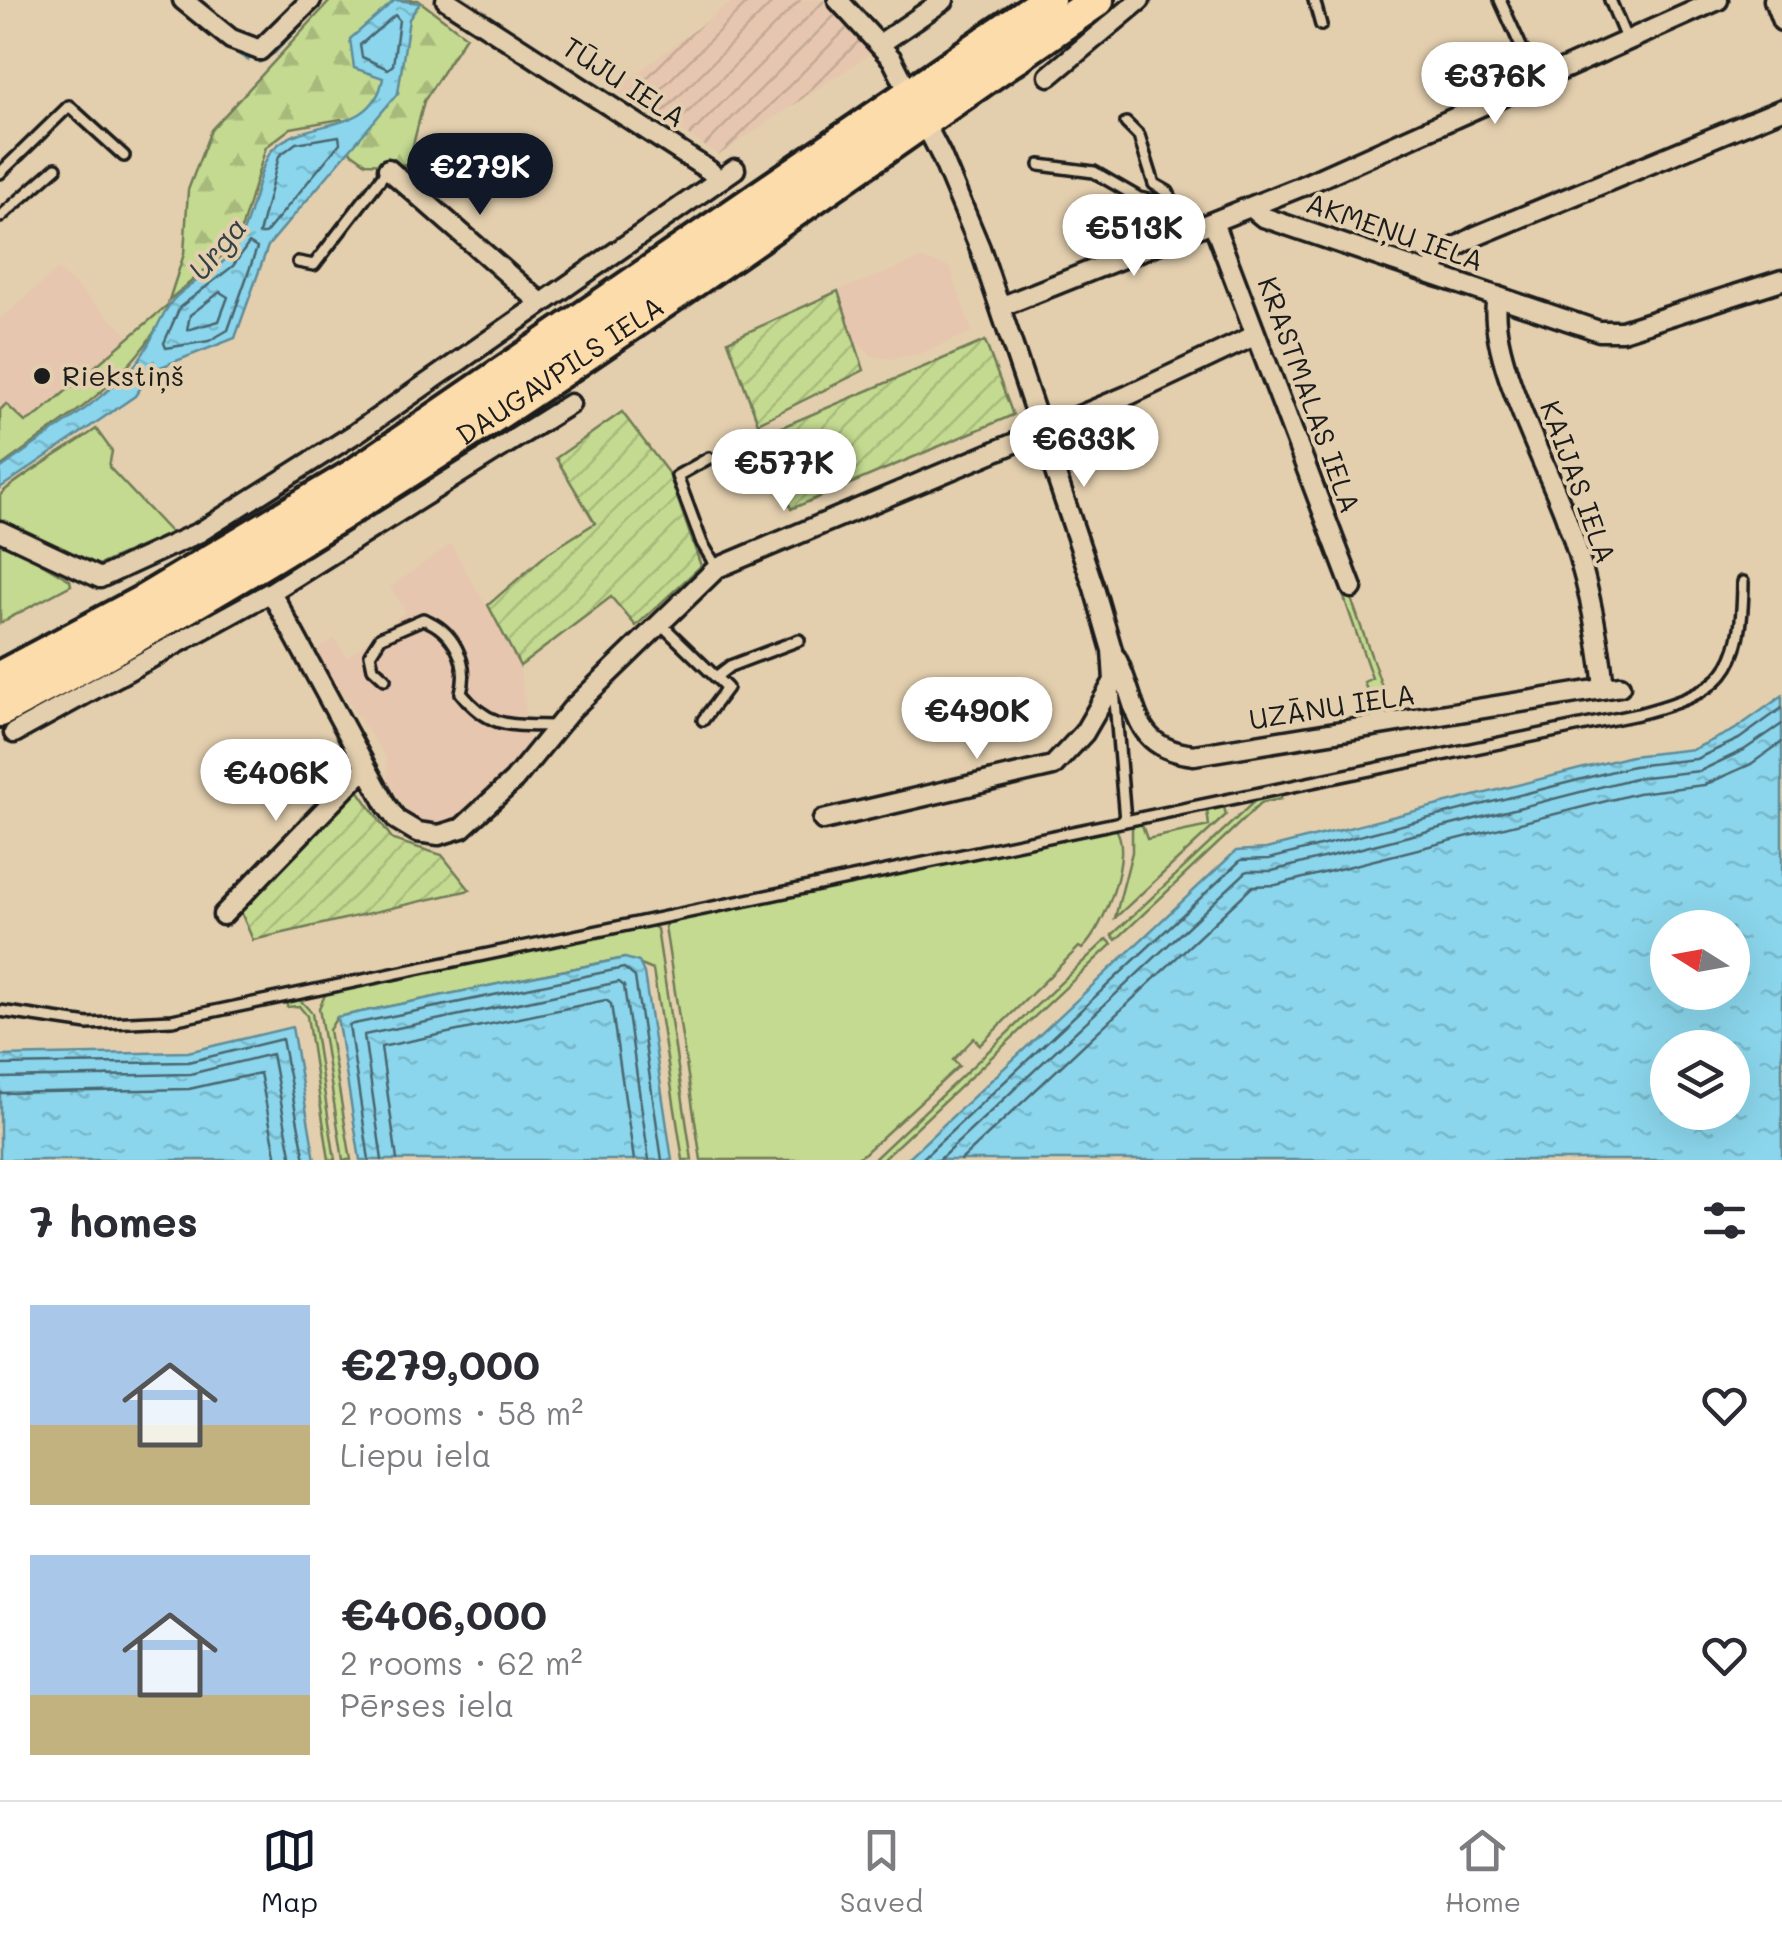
<!DOCTYPE html>
<meta charset="utf-8">
<style>
:root{--surface:#fff;--page:#f7f7f7;--text:#2b2b33;--muted:#7c7c81;--line:#e1e1e2;--accent:#111827}
body{margin:0;font-family:Mali,sans-serif;background:var(--page);color:var(--text);height:100vh;display:flex;flex-direction:column;font-size:38px;white-space:nowrap}
*{box-sizing:border-box;margin:0}
p{font-size:32px;color:var(--muted)}
.icon{flex:none;width:55px;height:55px;fill:none;stroke:currentColor;stroke-width:2;stroke-linecap:round;stroke-linejoin:round}
.map{position:relative;height:1160px;overflow:hidden}
.sheet{display:flex;flex-direction:column;background:var(--surface);flex:1}
.sheet>*{flex:none}
.needle{width:65px;rotate:281deg}
.tools{position:absolute;left:1650px;top:910px;display:grid;gap:20px}
.tools a{display:grid;place-items:center;width:100px;height:100px;border-radius:50%;background:var(--surface);box-shadow:0 10px 40px #0002;font-size:50px}
.price{position:absolute;translate:-50% -85px;padding:0 22px;border-radius:35px;background:#fff;color:#222;font-size:32px;line-height:65px;filter:drop-shadow(0 2px 5px #0008)}
.price::after{content:'';position:absolute;left:50%;top:60px;width:30px;height:22px;margin-left:-15px;background:inherit;clip-path:polygon(0 0,100% 0,50% 100%)}
.price.active{background:var(--accent);color:#fff}
ul{padding:0;list-style:none}
li{display:flex;align-items:center;gap:30px;height:250px;padding:0 30px}
li span{display:grid;place-items:center;flex:none;width:280px;height:200px;border-radius:0px;color:#555}
li>.icon{margin-inline-start:auto}
span .icon{width:120px;height:120px;fill:#fffc;stroke-width:1}
li b{font-size:42px}
h2{display:flex;justify-content:space-between;align-items:center;height:120px;padding:0 30px;font-size:42px}
.tabs{display:flex;justify-content:space-around;align-items:center;height:140px;border-top:2px solid var(--line);background:var(--surface);font-size:28px;color:var(--muted)}
.tabs a{display:grid;justify-items:center;gap:5px}
.tabs .active{color:var(--accent)}
.map>svg:first-child{display:block}
.built{fill:#e6c6ae}
.industrial{fill:url(#industrial-furrows)}
.green{fill:#c3da90;stroke:#707b56;stroke-width:2.5}
.forest{fill:url(#forest-firs);stroke:#707b56;stroke-width:2.5}
.garden{fill:url(#garden-furrows);stroke:#707b56;stroke-width:2.5}
.water{fill:url(#water-ripples);stroke:#5f8c99;stroke-width:2.5;fill-rule:evenodd}
.lines{fill:none;stroke-linecap:round;stroke-linejoin:round}
.shore{stroke:#48666f;stroke-width:2.5}
.stream{stroke:#5f8c99;stroke-width:5}
.lane-casing{stroke:#1c1c1c;stroke-width:16}
.street-casing{stroke:#1c1c1c;stroke-width:25}
.highway-casing{stroke:#1c1c1c;stroke-width:40}
.lane{stroke:#e3cfae;stroke-width:9}
.street{stroke:#e3cfae;stroke-width:18}
.highway{stroke:#fddcac;stroke-width:32}
.poi-dot{fill:#1c1c1c;stroke:#e3cfae;stroke-width:4}
.labels{text-anchor:middle;stroke-width:8;stroke-linejoin:round;paint-order:stroke}
.street-label{font-size:28px;fill:#1c1c1c;stroke:#e3cfae}
.poi-label{font-size:28px;fill:#1c1c1c;stroke:#e3cfae;text-anchor:start}
.water-label{font-size:30px;font-style:italic;fill:#324146;stroke:#e3cfae}
</style>
<div class="map">
<svg width="1782" height="1160" viewBox="0 0 1782 1160">
<defs>
<pattern id="industrial-furrows" width="10" height="10" patternUnits="userSpaceOnUse" patternTransform="scale(2.5)"><rect width="10" height="10" fill="#e6c6ae"/><path d="M-1 1l2-2M0 10L10 0M9 11l2-2" fill="none" stroke="#c5aa95"/></pattern>
<pattern id="forest-firs" width="22" height="20" patternUnits="userSpaceOnUse" patternTransform="scale(2.5)"><rect width="22" height="20" fill="#c3da90"/><path d="M5 1l3.5 6h-7zM16 11l3.5 6h-7z" fill="#a7ba7c"/></pattern>
<pattern id="garden-furrows" width="10" height="10" patternUnits="userSpaceOnUse" patternTransform="scale(2.5)"><rect width="10" height="10" fill="#c3da90"/><path d="M-1 1l2-2M0 10L10 0M9 11l2-2" fill="none" stroke="#a7ba7c"/></pattern>
<pattern id="water-ripples" width="26" height="14" patternUnits="userSpaceOnUse" patternTransform="scale(2.5)"><rect width="26" height="14" fill="#8bd6ec"/><path d="M2 4q2-2 4 0t4 0M15 11q2-2 4 0t4 0" fill="none" stroke="#77b7ca"/></pattern>
</defs>
<rect width="100%" height="100%" fill="#e3cfae"/>
<filter id="ink" filterUnits="userSpaceOnUse"><feTurbulence type="fractalNoise" baseFrequency=".01" numOctaves="2"/><feDisplacementMap in="SourceGraphic" scale="20" xChannelSelector="R" yChannelSelector="G"/><feConvolveMatrix kernelMatrix="1 2 1 2 8 2 1 2 1" color-interpolation-filters="sRGB"/></filter>
<g filter="url(#ink)">
<path class="built" d="M 921,259 L 950,267 L 972,332 L 919,354 L 892,359 L 872,356 L 854,339 L 838,291 Z
M 58,269 L 131,338 L 39,414 L 0,436 L 0,319 Z
M 451,544 L 520,666 L 530,749 L 462,816 L 433,825 L 413,819 L 388,782 L 386,757 L 314,652 L 334,639 L 347,657 L 406,611 L 390,587 Z"/>
<path class="industrial" d="M 734,0 L 823,0 L 871,53 L 719,155 L 615,90 Z"/>
<path class="green" d="M 170,303 C 136,379 65,419 0,467 L 0,410 L 6,404 L 25,422 L 39,414 Z
M 96,429 L 112,451 L 109,467 L 171,533 L 97,566 L 0,520 C 0,513 0,503 0,496 C 2,487 82,440 96,429 Z
M 0,539 L 70,580 L 71,585 L 0,623 Z
M 1345,581 L 1393,718 L 1378,721 L 1364,682 L 1372,678 L 1339,583 Z
M 1280,794 L 1281,799 L 1261,803 L 1116,940 L 1112,935 L 1259,797 Z
M 1218,805 L 1224,807 L 1226,815 L 1115,918 L 1132,852 L 1132,824 L 1142,825 L 1147,839 L 1209,826 L 1207,810 Z
M 1115,828 C 1134,851 1105,927 1082,949 L 1079,947 L 980,1045 L 974,1038 L 953,1060 L 959,1066 L 865,1153 L 854,1160 L 701,1160 L 665,927 L 668,922 Z
M 651,925 L 657,929 L 692,1160 L 683,1160 L 653,970 L 624,958 L 337,1017 L 329,1030 L 351,1160 L 343,1160 L 319,1008 L 326,993 Z
M 1107,939 L 1112,944 L 882,1160 L 873,1160 Z
M 287,1000 L 301,1001 L 312,1013 L 335,1160 L 329,1160 L 307,1016 L 299,1006 L 287,1007 Z"/>
<path class="forest" d="M 331,0 L 418,0 L 466,36 L 424,101 L 408,165 L 366,163 L 348,150 L 359,137 L 341,119 L 291,128 L 266,147 L 242,227 L 224,254 L 169,300 L 184,254 L 188,190 L 211,130 Z"/>
<path class="garden" d="M 838,291 L 864,370 L 758,423 L 728,341 Z
M 985,341 L 1013,415 L 791,509 L 763,435 Z
M 622,412 L 669,474 L 701,566 L 636,626 L 611,597 L 520,666 L 488,605 L 548,553 L 595,523 L 556,458 Z
M 358,790 L 393,840 L 442,855 L 470,890 L 253,940 L 240,910 Z"/>
<path class="water" d="M 395,0 L 420,3 L 409,19 L 398,93 L 268,246 L 235,338 L 153,370 L 135,396 L 0,488 L 0,469 C 45,436 96,406 134,366 C 152,346 157,319 173,300 C 188,283 212,274 227,258 C 256,226 255,164 275,147 C 309,116 373,136 383,78 L 354,68 L 350,39 Z
M 1782,696 L 1782,1160 L 906,1160 L 1236,851 L 1266,849 L 1631,756 L 1694,749 L 1734,730 ZM 1668,928 L 1732,928 L 1732,992 L 1668,992 ZM 1668,1048 L 1732,1048 L 1732,1112 L 1668,1112 Z
M 625,958 L 639,962 L 644,973 L 672,1160 L 360,1160 L 337,1017 Z
M 292,1027 L 315,1160 L 0,1160 L 0,1056 L 188,1052 Z"/>
<g class="lines">
<path class="shore" d="M 395,15 L 399,20 L 393,65 L 388,69 L 362,57 L 360,45 Z
M 339,136 L 340,143 L 265,234 L 259,234 L 279,156 L 296,143 Z
M 249,243 L 257,248 L 228,330 L 209,341 L 166,348 L 164,343 L 180,307 L 233,266 Z
M 220,292 L 228,297 L 219,321 L 187,330 L 190,315 Z
M 0,1065 L 188,1062 L 282,1039 L 305,1160
M 0,1078 L 190,1074 L 272,1054 L 292,1160
M 0,1093 L 189,1089 L 260,1073 L 277,1160
M 369,1160 L 349,1025 L 624,968 L 635,977 L 662,1160
M 382,1160 L 364,1035 L 619,982 L 624,986 L 649,1160
M 397,1160 L 381,1047 L 606,1000 L 611,1004 L 634,1160
M 921,1160 L 1241,860 L 1269,859 L 1633,766 L 1696,759 L 1739,739 L 1782,708
M 939,1160 L 1247,871 L 1272,871 L 1635,778 L 1700,771 L 1744,750 L 1782,724
M 961,1160 L 1253,886 L 1276,885 L 1638,793 L 1704,785 L 1751,764 L 1782,742"/>
<path class="stream" d="M 228,46 L 248,59
M 259,61 L 274,52 L 322,0"/>
<defs>
<path id="lane" d="M 1314,0 L 1321,25
M 1500,0 L 1537,82
M 1610,0 L 1627,41
M 1126,123 L 1139,136 L 1154,184 L 1168,192 L 1188,232
M 1040,165 L 1094,172 L 1139,198 L 1174,205
M 0,173 L 69,106 L 124,156
M 0,217 L 56,168
M 298,262 L 314,265 L 388,169
M 709,458 L 677,476 L 702,543 L 717,568
M 660,623 L 727,688 L 703,720
M 717,676 L 730,666 L 799,640
M 385,679 L 373,668 L 370,654 L 381,637 L 423,619 C 453,630 470,662 461,693 C 490,729 510,725 554,726
M 1114,689 L 1125,820
M 0,1011 L 88,1024 L 172,1020 L 1638,714 C 1724,691 1742,674 1743,582"/>
<path id="street" d="M 183,0 L 231,39 L 260,50 L 311,0
M 446,0 L 710,171 L 718,181
M 1774,0 L 1782,21
M 880,44 L 944,0
M 1049,76 L 1140,0
M 388,169 L 541,303
M 1252,208 L 1263,217 L 1599,331 L 1622,331 L 1782,280
M 1213,222 L 1352,588
M 1430,272 L 1444,254 L 1476,236 L 1782,109
M 1497,296 C 1485,350 1545,461 1565,515 C 1586,572 1598,628 1604,688
M 1000,307 L 1300,187 L 1718,0
M 0,531 L 100,578 L 200,532 L 356,433 L 735,169
M 271,592 L 387,806 L 397,820 L 417,832 L 439,835 L 462,828 L 514,780 L 572,709 L 717,568 L 1129,395 L 1256,335
M 1116,658 C 1140,705 1129,748 1194,755 L 1620,686
M 14,733 L 271,592 L 570,404
M 823,820 L 1053,766 L 1084,733 L 1114,681 L 1112,650 L 1094,588 L 980,248 L 941,155 L 892,59 L 838,0
M 223,915 L 364,769"/>
<g id="highway">
<path d="M 0,678 L 143,602 L 355,475 L 1048,0"/>
<path id="s1" d="M 0,710 C 387,508 738,247 1097,0"/>
</g>
</defs>
<use href="#lane" class="lane-casing"/>
<use href="#street" class="street-casing"/>
<use href="#highway" class="highway-casing"/>
<use href="#lane" class="lane"/>
<use href="#street" class="street"/>
<use href="#highway" class="highway"/>
</g>
</g>
<circle class="poi-dot" cx="42" cy="376" r="10"/>
<g class="labels">
<g class="street-label">
<text transform="translate(624 82) rotate(33)" y="10">TŪJU IELA</text>
<text transform="translate(1395 232) rotate(19)" y="10">AKMEŅU IELA</text>
<text dy="10" stroke="none"><textPath href="#s1" startOffset="655">DAUGAVPILS IELA</textPath></text>
<text transform="translate(1309 395) rotate(70)" y="10">KRASTMALAS IELA</text>
<text transform="translate(1578 482) rotate(70)" y="10">KAIJAS IELA</text>
<text transform="translate(1332 707) rotate(-9)" y="10">UZĀNU IELA</text>
</g>
<g class="poi-label">
<text x="62" y="386">Riekstiņš</text>
</g>
<g class="water-label">
<text transform="translate(218 249) rotate(-50)" y="10">Urga</text>
</g>
</g>
</svg>
<div class="tools">
<a><svg class="needle" viewBox="-14 -14 28 28"><path d="M0-13l5 13h-10z" fill="#e53935"/><path d="M0 13l5-13h-10z" fill="#7c7c81"/></svg></a>
<a><svg class="icon" aria-label="layers" viewBox="0 0 24 24"><path d="M12 4l9 5-9 5-9-5zM3 14l9 5 9-5"/></svg></a>
</div>
<b class="price" style="left:1495px;top:127px">€376K</b>
<b class="price active" style="left:480px;top:218px">€279K</b>
<b class="price" style="left:1134px;top:279px">€513K</b>
<b class="price" style="left:1084px;top:490px">€633K</b>
<b class="price" style="left:784px;top:514px">€577K</b>
<b class="price" style="left:977px;top:762px">€490K</b>
<b class="price" style="left:276px;top:824px">€406K</b>
</div>
<section class="sheet">
<h2>7 homes<svg class="icon" aria-label="filters" viewBox="0 0 24 24"><path d="M4 7h16M4 17h16"/><circle cx="9" cy="7" r="2"/><circle cx="15" cy="17" r="2"/></svg></h2>
<ul>
<li><span style="background:linear-gradient(#a9c7e8 60%,#c2b280 0)"><svg class="icon" aria-label="home" viewBox="0 0 24 24"><path d="M3 11l9-7 9 7M6 9v11h12V9"/></svg></span><div><b>€279,000</b><p>2 rooms · 58 m²</p><p>Liepu iela</p></div><svg class="icon" aria-label="heart" viewBox="0 0 24 24"><path d="M12 20l-8-8c-3-5 5-10 8-4 3-6 11-1 8 4z"/></svg></li>
<li><span style="background:linear-gradient(#a9c7e8 70%,#c2b280 0)"><svg class="icon" aria-label="home" viewBox="0 0 24 24"><path d="M3 11l9-7 9 7M6 9v11h12V9"/></svg></span><div><b>€406,000</b><p>2 rooms · 62 m²</p><p>Pērses iela</p></div><svg class="icon" aria-label="heart" viewBox="0 0 24 24"><path d="M12 20l-8-8c-3-5 5-10 8-4 3-6 11-1 8 4z"/></svg></li>
</ul>
</section>
<nav class="tabs">
<a class="active"><svg class="icon" aria-label="map" viewBox="0 0 24 24"><path d="M3 6l6-2 6 2 6-2v14l-6 2-6-2-6 2zM9 4v14M15 6v14"/></svg>Map</a>
<a><svg class="icon" aria-label="saved" viewBox="0 0 24 24"><path d="M7 4h10v16l-5-4-5 4z"/></svg>Saved</a>
<a><svg class="icon" aria-label="home" viewBox="0 0 24 24"><path d="M3 11l9-7 9 7M6 9v11h12V9"/></svg>Home</a>
</nav>
